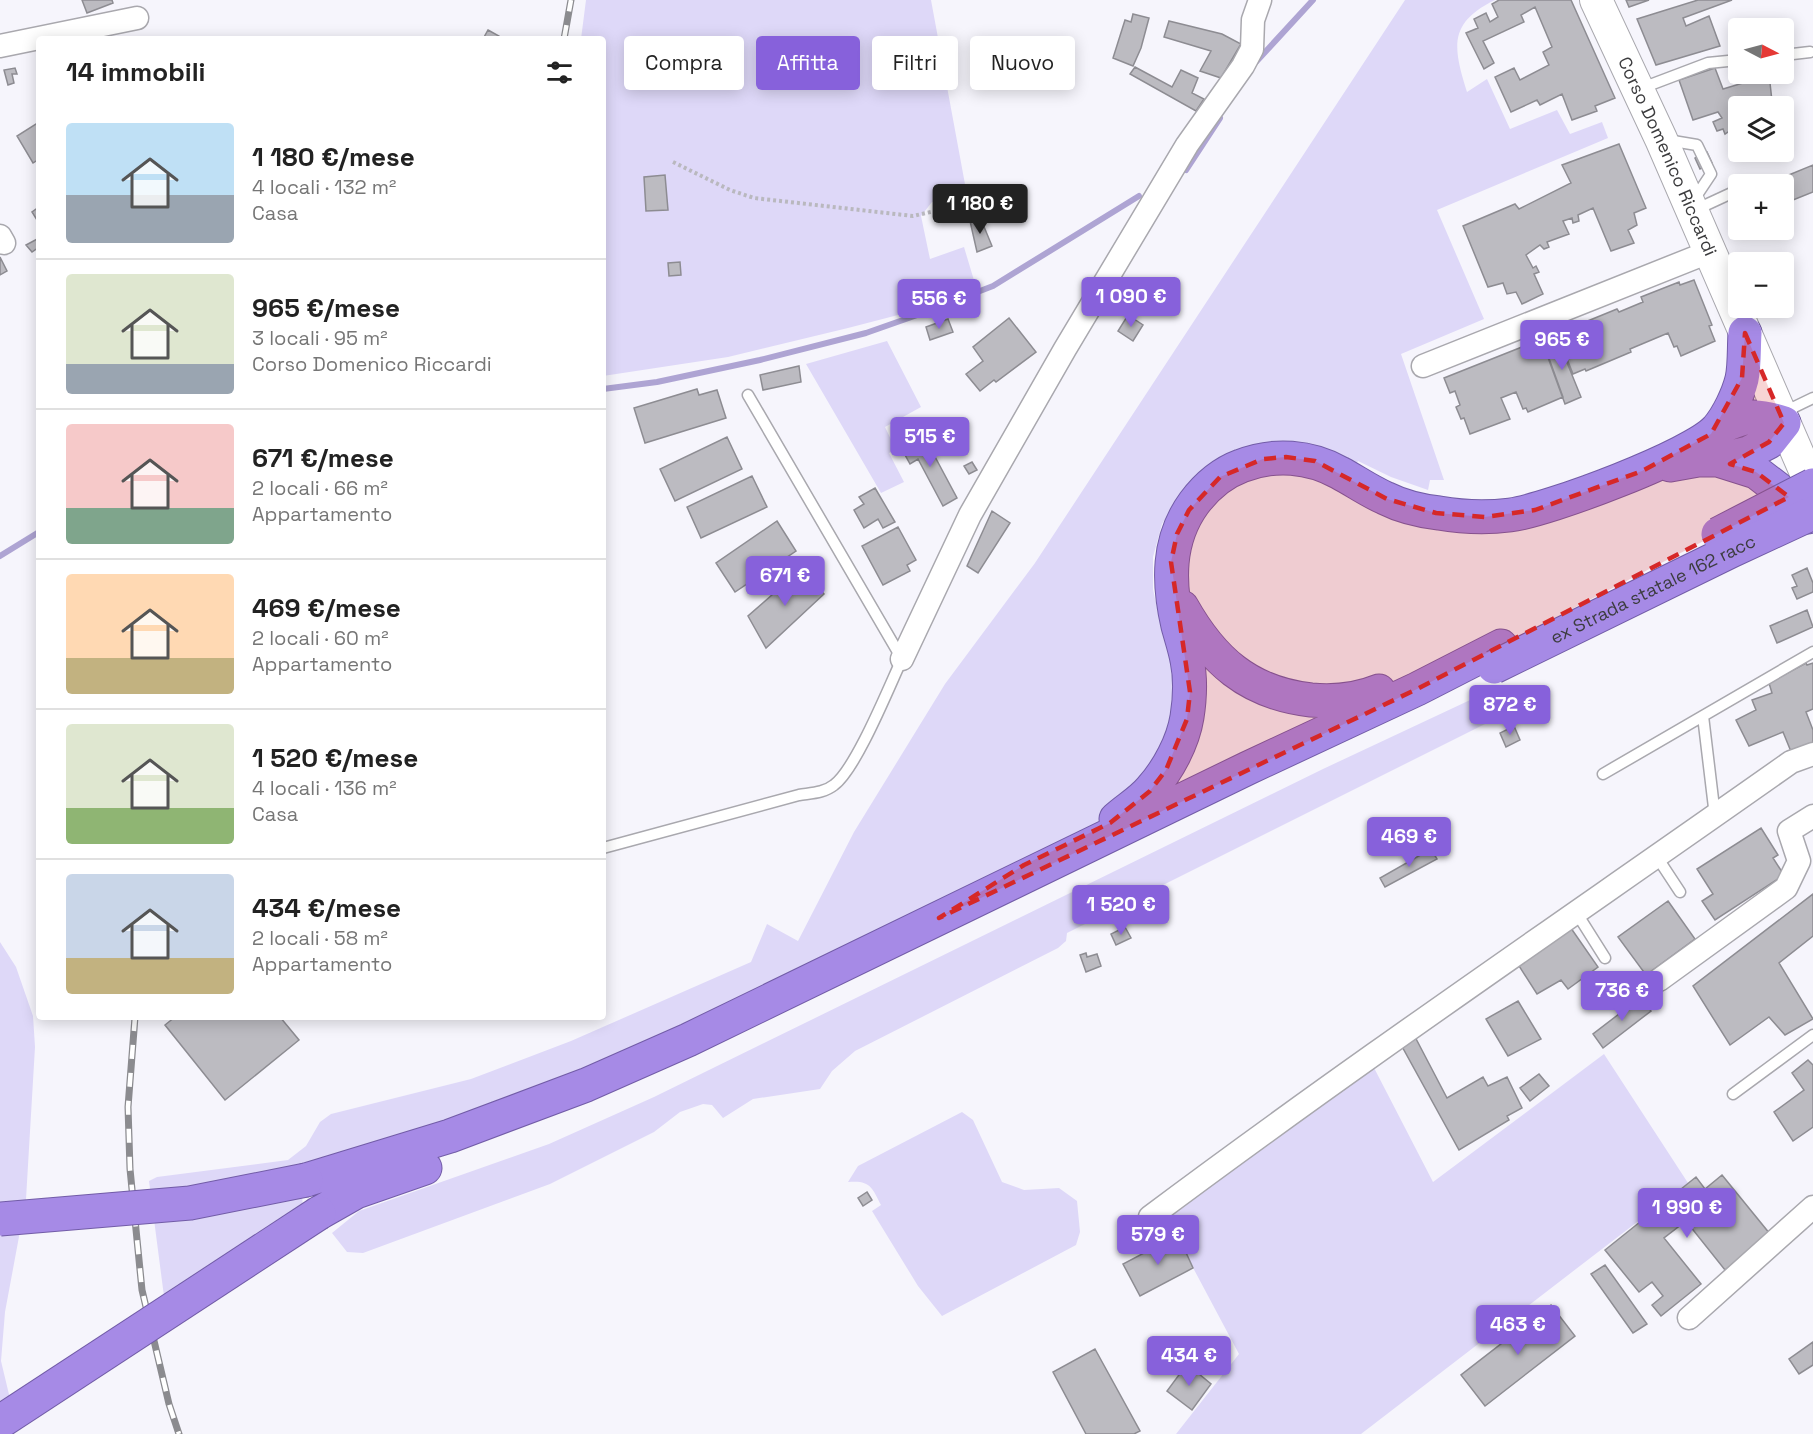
<!DOCTYPE html>
<html lang="it">
<meta charset="utf-8">
<style>
:root{--surface:#fff;--page:#f6f6f6;--text:#222;--muted:#767676;--line:#e0e0e0;--accent:#8761db}
body{margin:0;font-family:"Space Grotesk",sans-serif;background:var(--page);color:var(--text);height:100vh;display:flex;flex-direction:column;font-size:22px;white-space:nowrap}
*{box-sizing:border-box;margin:0}
p{font-size:20px;color:var(--muted)}
.icon{flex:none;width:33px;height:33px;fill:none;stroke:currentColor;stroke-width:2;stroke-linecap:round;stroke-linejoin:round}
.map{position:relative;flex:1;overflow:hidden}
.sheet{position:absolute;left:36px;top:36px;width:570px;height:984px;display:flex;flex-direction:column;background:var(--surface);border-radius:6px;box-shadow:0 3px 15px #0003}
.sheet>*{flex:none}
.guide{position:absolute;left:624px;top:36px;width:570px;height:54px;display:flex;gap:12px}
.needle{width:39px;rotate:96deg}
.buttons{position:absolute;left:1728px;top:18px;display:grid;gap:12px}
.buttons a{display:grid;place-items:center;width:66px;height:66px;border-radius:6px;background:var(--surface);box-shadow:0 3px 15px #0003;font-size:30px}
.price{position:absolute;translate:-50% -51px;padding:0 14px;border-radius:6px;background:var(--accent);color:#fff;font-size:20px;line-height:39px;filter:drop-shadow(0 2px 3px #0008)}
.price::after{content:'';position:absolute;left:50%;top:36px;width:18px;height:14px;margin-left:-9px;background:inherit;clip-path:polygon(0 0,100% 0,50% 100%)}
.price.on{background:#222;color:#fff}
ul{padding:0;list-style:none}
li{display:flex;align-items:center;gap:18px;height:150px;padding:0 30px}
li+li{border-top:2px solid var(--line)}
li span{display:grid;place-items:center;flex:none;width:168px;height:120px;border-radius:6px;color:#555}
li>.icon{margin-inline-start:auto}
span .icon{width:72px;height:72px;fill:#fffc;stroke-width:1}
li b{font-size:26px}
h2{display:flex;justify-content:space-between;align-items:center;height:72px;padding:0 30px;font-size:26px}
.pill{padding:0 21px;border-radius:6px;background:var(--surface);box-shadow:0 3px 15px #0003;font-size:21px;line-height:54px}
.pill.on{background:var(--accent);color:#fff}
.map>svg:first-child{display:block}
.green{fill:#ded8f8}
.lines{fill:none;stroke-linecap:round;stroke-linejoin:round}
.stream{stroke:#aea4d3;stroke-width:6}
.building{fill:#bcbbc1;stroke:#8d8c92;stroke-width:1.5}
.service-casing{stroke:#a9a8ae;stroke-width:13}
.minor-casing{stroke:#a9a8ae;stroke-width:25}
.secondary-casing{stroke:#a9a8ae;stroke-width:34}
.trunk-casing{stroke:#725ca7;stroke-width:35}
.path{stroke:#b9b8be;stroke-width:4;stroke-dasharray:3 3;stroke-linecap:butt}
.service{stroke:#fff;stroke-width:10}
.minor{stroke:#fff;stroke-width:22}
.secondary{stroke:#fff;stroke-width:32}
.trunk{stroke:#a68ae6;stroke-width:33}
.rail-casing{stroke:#8b8b8f;stroke-width:7}
.rail{stroke:#fff;stroke-width:4.5;stroke-dasharray:14;stroke-linecap:butt}
.trunk-bridge-casing{stroke:#725ca7;stroke-width:35;stroke-linecap:butt}
.trunk-bridge{stroke:#a68ae6;stroke-width:33}
.marked{fill:#d62828;fill-opacity:0.2;stroke:#d62828;stroke-width:4.5;stroke-dasharray:12 8;stroke-linejoin:round}
.labels{text-anchor:middle;stroke-width:4.5;stroke-linejoin:round;paint-order:stroke}
.street-label{font-size:18px;fill:#3c3c3e;stroke:#fff}
</style>
<div class="map">
<svg width="1813" height="1434" viewBox="0 0 1813 1434">
<rect width="100%" height="100%" fill="#f6f5fc"/>
<path class="green" d="M 586,0 L 931,0 L 967,195 L 957,201 L 932,202 L 921,216 L 930,259 L 964,247 L 976,287 L 898,315 L 848,328 L 728,357 L 603,376 L 603,39 L 581,39 Z
M 1405,0 L 1495,0 C 1448,23 1453,47 1467,92 L 1487,79 L 1510,129 L 1557,110 L 1570,134 L 1602,122 L 1608,138 L 1437,210 L 1484,319 L 1401,354 L 1444,480 L 1430,480 L 1428,490 L 1391,477 L 1358,461 L 1355,467 L 1330,455 L 1179,496 L 1162,524 L 1153,557 L 1153,589 L 1158,613 L 1169,641 L 1174,669 L 1175,697 L 1162,757 L 1118,809 L 1090,828 L 537,1095 L 301,1168 L 303,1214 L 165,1304 L 149,1181 L 157,1177 L 288,1160 L 306,1146 L 320,1122 L 331,1114 L 471,1079 L 571,1041 L 751,962 L 767,924 L 798,941 L 854,832 L 945,684 L 1035,563 Z
M 887,341 L 921,407 L 885,427 L 896,450 L 889,453 L 904,482 L 881,493 L 806,364 Z
M 1500,686 L 1500,699 L 1487,723 L 1067,933 L 1066,941 L 1058,948 L 855,1051 L 832,1071 L 820,1089 L 753,1099 L 723,1118 L 712,1105 L 703,1104 L 680,1112 L 654,1132 L 550,1184 L 363,1253 L 347,1252 L 332,1233 L 359,1211 L 549,1144 L 654,1097 L 1323,769 Z
M 0,942 L 16,967 L 33,1016 L 35,1047 L 26,1199 L 5,1312 L 1,1361 L 12,1407 L 0,1414 Z
M 1604,1054 L 1688,1183 L 1361,1434 L 1176,1434 L 1239,1354 L 1166,1217 L 1371,1062 L 1433,1182 Z
M 962,1112 L 973,1120 L 1002,1182 L 1024,1190 L 1059,1188 L 1077,1201 L 1080,1232 L 1076,1245 L 942,1316 L 918,1286 L 872,1211 L 881,1205 C 872,1187 870,1180 848,1182 L 858,1166 Z"/>
<g class="lines">
<path class="stream" d="M 1256,62 L 1313,0
M 1186,170 L 1220,118
M 603,389 L 657,382 L 760,360 L 866,333 L 920,314 L 993,286 L 1139,196
M 0,556 L 39,532"/>
</g>
<path class="building" d="M 82,0 L 112,0 L 113,3 L 87,13 Z
M 1499,0 L 1571,0 L 1615,98 L 1595,106 L 1597,111 L 1572,120 L 1562,94 L 1540,105 L 1537,100 L 1511,112 L 1495,77 L 1514,68 L 1520,80 L 1549,65 L 1543,52 L 1552,47 L 1535,7 L 1521,15 L 1524,22 L 1483,41 L 1494,63 L 1484,69 L 1466,33 L 1478,28 L 1474,19 L 1486,13 L 1490,22 L 1498,17 L 1492,4 Z
M 1626,0 L 1649,0 L 1629,7 Z
M 1698,0 L 1732,0 L 1683,18 L 1686,26 L 1709,16 L 1720,46 L 1656,65 L 1637,19 Z
M 1133,14 L 1149,18 L 1141,48 L 1133,66 L 1113,58 L 1125,20 L 1131,22 Z
M 1169,21 L 1222,34 L 1241,44 L 1221,78 L 1200,71 L 1211,51 L 1164,37 Z
M 488,30 L 499,36 L 498,39 L 483,39 Z
M 664,58 L 665,72 L 653,73 L 651,60 Z
M 1135,67 L 1172,87 L 1181,70 L 1198,78 L 1192,93 L 1204,99 L 1196,111 L 1130,74 Z
M 15,68 L 17,74 L 12,74 L 14,83 L 8,85 L 4,70 Z
M 1715,68 L 1723,89 L 1743,83 L 1742,74 L 1769,74 L 1772,101 L 1761,106 L 1738,106 L 1738,125 L 1725,134 L 1723,129 L 1717,131 L 1713,122 L 1722,118 L 1718,112 L 1693,120 L 1679,80 Z
M 39,122 L 39,159 L 33,163 L 17,136 Z
M 1619,144 L 1646,208 L 1634,213 L 1637,225 L 1628,230 L 1634,243 L 1611,251 L 1593,208 L 1578,215 L 1579,221 L 1573,223 L 1572,218 L 1563,221 L 1569,234 L 1547,242 L 1549,247 L 1544,249 L 1540,245 L 1526,255 L 1533,268 L 1536,266 L 1539,272 L 1534,274 L 1543,294 L 1522,304 L 1516,292 L 1507,294 L 1503,283 L 1488,287 L 1463,226 L 1515,204 L 1519,209 L 1571,183 L 1562,165 Z
M 1707,152 L 1712,163 L 1700,169 L 1695,158 Z
M 1813,165 L 1813,192 L 1793,200 L 1784,177 Z
M 665,175 L 668,210 L 646,211 L 644,177 Z
M 39,207 L 39,219 L 37,220 L 32,212 Z
M 980,217 L 992,246 L 977,252 L 970,221 Z
M 39,238 L 39,247 L 32,252 L 26,245 Z
M 0,257 L 7,271 L 0,275 Z
M 680,262 L 681,275 L 669,276 L 668,263 Z
M 1694,280 L 1712,325 L 1709,326 L 1715,341 L 1681,356 L 1677,346 L 1674,347 L 1668,333 L 1630,349 L 1631,352 L 1586,371 L 1585,369 L 1573,374 L 1558,336 L 1569,332 L 1568,329 L 1617,309 L 1619,312 L 1643,302 L 1641,297 L 1679,282 L 1680,285 Z
M 1128,315 L 1143,325 L 1133,341 L 1118,331 Z
M 1009,318 L 1036,352 L 996,382 L 994,380 L 980,391 L 966,374 L 983,361 L 973,347 Z
M 948,319 L 953,332 L 930,340 L 926,327 Z
M 1557,338 L 1581,397 L 1565,404 L 1543,344 Z
M 1542,339 L 1563,397 L 1528,412 L 1526,408 L 1523,409 L 1516,392 L 1501,398 L 1510,419 L 1470,434 L 1464,418 L 1461,419 L 1456,407 L 1460,405 L 1455,391 L 1450,393 L 1444,378 Z
M 799,366 L 801,382 L 763,390 L 760,375 Z
M 697,389 L 699,395 L 717,390 L 726,418 L 645,443 L 634,408 Z
M 919,432 L 924,442 L 926,440 L 957,498 L 943,506 L 918,459 L 910,464 L 904,453 L 912,449 L 907,439 Z
M 727,437 L 742,469 L 675,501 L 660,469 Z
M 972,462 L 977,470 L 969,474 L 964,466 Z
M 752,476 L 767,507 L 701,538 L 687,507 Z
M 875,488 L 895,522 L 883,528 L 878,519 L 864,528 L 854,510 L 864,504 L 859,497 Z
M 992,511 L 1010,523 L 978,573 L 967,566 Z
M 777,521 L 796,551 L 735,592 L 716,563 Z
M 898,527 L 916,560 L 907,565 L 910,571 L 883,585 L 862,546 Z
M 1807,568 L 1813,583 L 1813,592 L 1797,599 L 1792,588 L 1797,586 L 1792,575 Z
M 808,569 L 816,578 L 812,581 L 824,594 L 766,648 L 748,616 L 790,579 L 792,581 Z
M 1807,610 L 1813,627 L 1777,643 L 1770,626 Z
M 1806,663 L 1807,665 L 1813,663 L 1813,709 L 1806,712 L 1813,730 L 1813,745 L 1792,754 L 1783,732 L 1749,746 L 1736,720 L 1756,710 L 1752,700 L 1772,693 L 1769,683 Z
M 1514,726 L 1520,740 L 1506,747 L 1500,733 Z
M 1761,828 L 1778,855 L 1773,858 L 1784,875 L 1715,920 L 1702,901 L 1713,894 L 1697,869 Z
M 1431,849 L 1437,859 L 1385,887 L 1380,878 Z
M 1813,894 L 1813,936 L 1779,963 L 1813,1019 L 1785,1035 L 1769,1017 L 1730,1045 L 1693,986 Z
M 1668,901 L 1695,939 L 1646,975 L 1618,937 Z
M 1566,921 L 1598,967 L 1568,989 L 1561,980 L 1537,994 L 1514,958 Z
M 1125,927 L 1131,938 L 1116,945 L 1111,934 Z
M 1086,953 L 1087,957 L 1097,954 L 1101,966 L 1086,972 L 1080,955 Z
M 1641,997 L 1651,1011 L 1603,1048 L 1593,1034 Z
M 1518,1001 L 1541,1039 L 1508,1056 L 1486,1019 Z
M 175,1017 L 280,1017 L 299,1040 L 225,1100 L 165,1025 Z
M 1413,1033 L 1447,1098 L 1483,1077 L 1488,1086 L 1507,1077 L 1522,1108 L 1507,1116 L 1509,1120 L 1459,1150 L 1399,1041 Z
M 1808,1060 L 1813,1065 L 1813,1127 L 1793,1141 L 1774,1112 L 1804,1090 L 1792,1073 Z
M 1539,1074 L 1549,1086 L 1530,1101 L 1520,1088 Z
M 1722,1175 L 1770,1234 L 1725,1270 L 1686,1221 L 1664,1238 L 1701,1284 L 1661,1316 L 1652,1305 L 1663,1296 L 1652,1282 L 1639,1292 L 1605,1250 L 1696,1177 L 1705,1189 Z
M 867,1192 L 872,1200 L 863,1206 L 858,1198 Z
M 1178,1235 L 1193,1268 L 1140,1296 L 1123,1264 Z
M 1605,1265 L 1647,1324 L 1633,1333 L 1591,1274 Z
M 1551,1305 L 1575,1336 L 1485,1406 L 1461,1375 Z
M 1813,1342 L 1813,1365 L 1799,1374 L 1789,1359 Z
M 1095,1349 L 1140,1431 L 1134,1434 L 1086,1434 L 1053,1372 Z
M 1187,1364 L 1211,1384 L 1192,1410 L 1167,1391 Z"/>
<g class="lines">
<defs>
<path id="service" d="M 1784,55 L 1810,52
M 1642,88 L 1708,63 L 1738,60
M 1667,140 L 1697,145 L 1711,174 L 1693,201
M 1695,210 L 1736,191
M 1784,412 L 1813,398
M 1703,716 L 1715,816
M 1603,774 L 1813,652
M 603,848 L 799,795 C 811,793 824,793 834,785 C 856,769 889,687 902,659 L 748,395
M 1657,857 L 1680,892
M 1576,912 L 1605,958
M 1733,1094 L 1813,1035"/>
<path id="minor" d="M 0,46 L 137,18
M 0,236 L 4,243
M 1423,366 L 1709,252
M 902,659 L 970,515 L 1065,349 L 1187,145 L 1243,66 L 1252,49 L 1253,20 L 1260,0
M 1659,980 L 1786,888 L 1799,861 L 1789,831 L 1813,816
M 1150,1217 C 1360,1060 1577,913 1791,762 L 1813,754
M 1689,1318 L 1813,1207"/>
<g id="secondary">
<path id="s1" d="M 1596,0 L 1661,139 L 1813,489"/>
</g>
<path id="trunk" d="M 1718,460 L 1756,472 L 1795,502 L 1808,517
M 1670,465 L 1698,460 L 1718,460 L 1748,453 L 1769,442 L 1784,423 C 1753,413 1747,416 1718,428
M 1182,607 C 1212,660 1248,693 1311,700 C 1334,702 1357,700 1379,691
M 1116,819 C 1127,809 1141,801 1151,789 C 1168,770 1183,742 1187,717 C 1190,698 1191,679 1187,660 C 1185,649 1181,637 1178,626 C 1168,583 1167,540 1194,503 C 1206,487 1222,473 1241,466 C 1274,453 1310,456 1340,473 C 1355,481 1369,491 1385,498 C 1401,506 1421,511 1439,513 C 1462,517 1486,518 1510,515 C 1548,510 1693,456 1717,429 C 1728,416 1738,395 1742,379 C 1745,365 1744,347 1745,333
M 306,1180 L 450,1136 L 586,1085 L 688,1040 L 1248,768 L 1417,689 L 1501,646
M 319,1213 L 356,1192 L 425,1168"/>
</defs>
<use href="#service" class="service-casing"/>
<use href="#minor" class="minor-casing"/>
<use href="#secondary" class="secondary-casing"/>
<use href="#trunk" class="trunk-casing"/>
<path class="path" d="M 673,162 L 730,190 L 754,198 L 913,216 L 944,209 L 963,211"/>
<use href="#service" class="service"/>
<use href="#minor" class="minor"/>
<use href="#secondary" class="secondary"/>
<use href="#trunk" class="trunk"/>
<defs>
<path id="rail" d="M 564,39 L 571,0
M 135,1017 L 128,1107 L 130,1169 L 142,1290 L 169,1404 L 179,1434"/>
</defs>
<use href="#rail" class="rail-casing"/>
<use href="#rail" class="rail"/>
<defs>
<g id="trunk-bridge">
<path d="M 1718,534 L 1813,485"/>
<path id="s2" d="M 1494,667 L 1731,551 L 1813,513"/>
<path d="M 0,1219 L 190,1203 L 306,1180"/>
<path d="M 0,1422 L 319,1213"/>
</g>
</defs>
<use href="#trunk-bridge" class="trunk-bridge-casing"/>
<use href="#trunk-bridge" class="trunk-bridge"/>
</g>
<path class="marked" d="M 1745,333 L 1784,423 L 1769,442 L 1730,464 L 1756,472 L 1789,497 L 1417,689 L 939,918 L 1024,865 L 1110,823 L 1150,791 L 1166,770 L 1187,719 L 1190,692 L 1171,562 L 1177,534 L 1189,510 L 1220,477 L 1263,459 L 1286,457 L 1315,461 L 1387,499 L 1436,513 L 1485,517 L 1535,510 L 1642,471 L 1711,434 L 1742,378 Z"/>
<g class="labels">
<g class="street-label">
<text dy="6" stroke="none"><textPath href="#s1" startOffset="172">Corso Domenico Riccardi</textPath></text>
<text dy="6" stroke="none"><textPath href="#s2" startOffset="177">ex Strada statale 162 racc</textPath></text>
</g>
</g>
</svg>
<div class="buttons">
<a><svg class="needle" viewBox="-14 -14 28 28"><path d="M0-13l5 13h-10z" fill="#e53935"/><path d="M0 13l5-13h-10z" fill="#767676"/></svg></a>
<a><svg class="icon" aria-label="layers" viewBox="0 0 24 24"><path d="M12 4l9 5-9 5-9-5zM3 14l9 5 9-5"/></svg></a>
<a>+</a>
<a>−</a>
</div>
<b class="price on" style="left:980px;top:235px">1 180 €</b>
<b class="price" style="left:1131px;top:328px">1 090 €</b>
<b class="price" style="left:939px;top:330px">556 €</b>
<b class="price" style="left:1562px;top:371px">965 €</b>
<b class="price" style="left:930px;top:468px">515 €</b>
<b class="price" style="left:785px;top:607px">671 €</b>
<b class="price" style="left:1510px;top:736px">872 €</b>
<b class="price" style="left:1409px;top:868px">469 €</b>
<b class="price" style="left:1121px;top:936px">1 520 €</b>
<b class="price" style="left:1622px;top:1022px">736 €</b>
<b class="price" style="left:1687px;top:1239px">1 990 €</b>
<b class="price" style="left:1158px;top:1266px">579 €</b>
<b class="price" style="left:1518px;top:1356px">463 €</b>
<b class="price" style="left:1189px;top:1387px">434 €</b>
<div class="guide">
<a class="pill">Compra</a>
<a class="pill on">Affitta</a>
<a class="pill">Filtri</a>
<a class="pill">Nuovo</a>
</div>
<section class="sheet">
<h2>14 immobili<svg class="icon" aria-label="filters" viewBox="0 0 24 24"><path d="M4 7h16M4 17h16"/><circle cx="9" cy="7" r="2"/><circle cx="15" cy="17" r="2"/></svg></h2>
<ul>
<li><span style="background:linear-gradient(#bfe0f5 60%,#9aa5b1 0)"><svg class="icon" aria-label="home" viewBox="0 0 24 24"><path d="M3 11l9-7 9 7M6 9v11h12V9"/></svg></span><div><b>1 180 €/mese</b><p>4 locali · 132 m²</p><p>Casa</p></div></li>
<li><span style="background:linear-gradient(#dfe7d0 75%,#9aa5b1 0)"><svg class="icon" aria-label="home" viewBox="0 0 24 24"><path d="M3 11l9-7 9 7M6 9v11h12V9"/></svg></span><div><b>965 €/mese</b><p>3 locali · 95 m²</p><p>Corso Domenico Riccardi</p></div></li>
<li><span style="background:linear-gradient(#f6c9c9 70%,#7fa58c 0)"><svg class="icon" aria-label="home" viewBox="0 0 24 24"><path d="M3 11l9-7 9 7M6 9v11h12V9"/></svg></span><div><b>671 €/mese</b><p>2 locali · 66 m²</p><p>Appartamento</p></div></li>
<li><span style="background:linear-gradient(#ffd9b3 70%,#c2b280 0)"><svg class="icon" aria-label="home" viewBox="0 0 24 24"><path d="M3 11l9-7 9 7M6 9v11h12V9"/></svg></span><div><b>469 €/mese</b><p>2 locali · 60 m²</p><p>Appartamento</p></div></li>
<li><span style="background:linear-gradient(#dfe7d0 70%,#8fb573 0)"><svg class="icon" aria-label="home" viewBox="0 0 24 24"><path d="M3 11l9-7 9 7M6 9v11h12V9"/></svg></span><div><b>1 520 €/mese</b><p>4 locali · 136 m²</p><p>Casa</p></div></li>
<li><span style="background:linear-gradient(#c9d6e8 70%,#c2b280 0)"><svg class="icon" aria-label="home" viewBox="0 0 24 24"><path d="M3 11l9-7 9 7M6 9v11h12V9"/></svg></span><div><b>434 €/mese</b><p>2 locali · 58 m²</p><p>Appartamento</p></div></li>
</ul>
</section>
</div>
